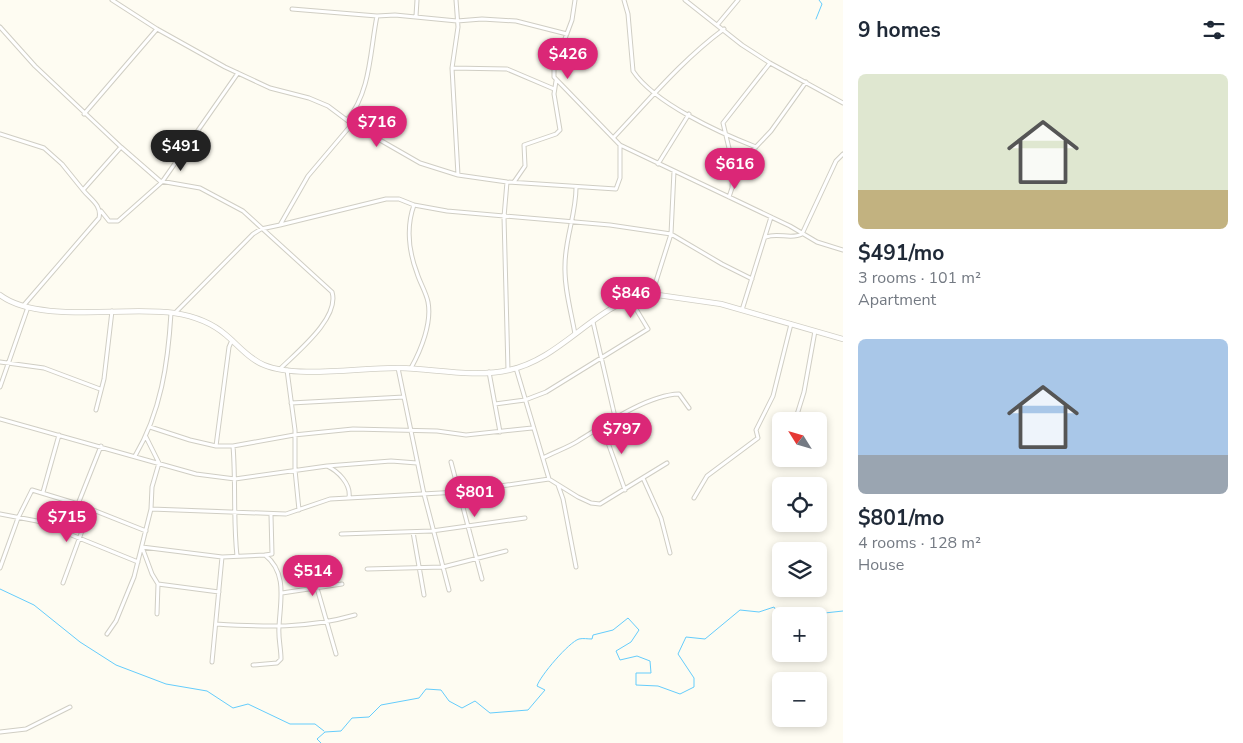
<!DOCTYPE html>
<meta charset="utf-8">
<style>
:root{--surface:#fff;--page:#f2f2f3;--text:#1f2937;--muted:#747a83;--accent:#db2777}
body{margin:0;font-family:"Nunito Sans",sans-serif;background:var(--page);color:var(--text);height:100vh;display:flex;flex-direction:column;font-size:19px;white-space:nowrap}
*{box-sizing:border-box;margin:0}
p{font-size:16px;color:var(--muted)}
.icon{flex:none;width:28px;height:28px;fill:none;stroke:currentColor;stroke-width:2;stroke-linecap:round;stroke-linejoin:round}
.map{position:relative;flex:1;overflow:hidden}
.panel{display:flex;flex-direction:column;background:var(--surface);width:400px}
.panel>*{flex:none}
.needle{width:32px;rotate:307deg}
.tools{position:absolute;left:772px;top:412px;display:grid;gap:10px}
.tools a{display:grid;place-items:center;width:55px;height:55px;border-radius:8px;background:var(--surface);box-shadow:0 2px 8px #0003;font-size:25px}
.price{position:absolute;translate:-50% -42px;padding:0 11px;border-radius:18px;background:var(--accent);color:#fff;font-size:16px;line-height:32px;filter:drop-shadow(0 1px 2px #0008)}
.price::after{content:'';position:absolute;left:50%;top:30px;width:15px;height:11px;margin-left:-8px;background:inherit;clip-path:polygon(0 0,100% 0,50% 100%)}
.price.selected{background:#222;color:#fff}
ul{padding:0;list-style:none}
li{display:grid;align-content:center;gap:10px;height:265px;padding:0 15px}
li span{display:grid;place-items:center;height:155px;border-radius:8px;color:#555}
li>.icon{margin-inline-start:auto}
span .icon{width:90px;height:90px;fill:#fffc;stroke-width:1}
li b{font-size:21px}
h2{display:flex;justify-content:space-between;align-items:center;height:60px;padding:0 15px;font-size:21px}
main{display:flex;flex:1;min-height:0}
.map>svg:first-child{display:block}
.lines{fill:none;stroke-linecap:round;stroke-linejoin:round}
.stream{stroke:#65cdfc;stroke-width:1}
.minor-casing{stroke:#d0cec4;stroke-width:5}
.tertiary-casing{stroke:#d0cec4;stroke-width:6}
.minor{stroke:#fff;stroke-width:3}
.tertiary{stroke:#fff;stroke-width:4.5}
</style>
<main>
<div class="map">
<svg width="843" height="743" viewBox="0 0 843 743">
<rect width="100%" height="100%" fill="#fefcf2"/>
<g class="lines">
<path class="stream" d="M 816,19 L 822,4 L 819,0
M 0,589 L 34,605 L 80,642 L 116,665 L 166,684 L 207,691 L 233,708 L 248,704 L 290,724 L 315,724 L 324,731
M 797,616 L 843,611
M 321,743 L 317,739 L 325,732 L 341,731 L 352,718 L 369,717 L 381,705 L 419,698 L 426,689 L 441,690 L 449,701 L 462,708 L 475,701 L 490,713 L 528,710 L 545,690 L 537,686 C 540,676 569,642 579,639 C 583,638 588,639 592,639 L 593,635 L 613,630 L 628,618 L 639,630 L 631,642 L 616,651 L 620,660 L 637,656 L 650,661 L 651,673 L 636,673 L 636,685 L 658,686 L 680,694 L 694,687 L 694,678 L 678,654 L 686,637 L 705,639 L 740,610 L 759,612 L 774,607 L 781,619"/>
<defs>
<path id="minor" d="M 112,0 L 157,29 L 225,67 L 270,88 L 309,98 L 328,106 L 352,124 L 420,163 L 458,175 L 507,182 L 616,189 L 620,178 L 620,145
M 456,0 L 458,27 L 452,68 L 458,175
M 575,0 L 572,20 L 554,68 L 554,77 L 620,145 L 790,226 L 817,242 L 843,250
M 624,0 L 628,14 L 633,71 C 654,103 720,133 756,147
M 685,0 L 742,45 L 770,63 L 843,103
M 292,9 L 377,16
M 416,16 L 417,0
M 718,24 L 738,0
M 0,27 L 35,66 L 121,147 L 83,190 C 90,199 102,205 99,218 L 24,305
M 452,68 L 507,69 L 554,89
M 84,114 L 157,29
M 347,120 C 371,92 370,50 377,16 L 395,15 L 457,21 L 482,19 L 516,21 L 567,34
M 0,134 L 44,148 L 62,164 L 83,190
M 614,137 C 649,100 682,60 724,29
M 121,147 L 160,181 L 200,188 L 243,211 L 332,292 C 340,318 297,352 280,369
M 658,164 L 689,114
M 507,182 L 504,217 L 508,370
M 514,182 L 525,166 L 524,145 L 556,134 L 560,130 L 554,94 L 556,81
M 734,186 L 753,150 L 771,131 L 806,82
M 729,197 L 732,188 L 733,165 L 723,123 L 770,63
M 101,211 L 109,221 L 118,221 L 162,182 L 238,73
M 280,225 L 386,199 L 399,199 L 414,205 L 447,211 L 610,225 L 671,234 L 722,264 L 752,279
M 766,237 C 778,232 791,240 802,234 L 836,161 L 843,154
M 652,294 L 671,234 L 674,171
M 742,310 L 771,217
M 175,313 L 253,234 L 261,229 L 280,225 L 308,176 L 352,124
M 593,322 L 615,417
M 575,334 C 571,311 564,288 565,265 C 565,239 576,214 576,188
M 0,362 L 44,368 L 100,389
M 398,368 L 424,494 L 449,590
M 411,368 C 421,350 432,323 428,302 C 426,292 420,283 417,273 C 409,252 406,227 414,205
M 516,368 L 549,479 L 578,497 L 591,503 L 600,504 L 667,463
M 287,370 L 295,430 L 295,470 L 299,510
M 489,372 L 500,432
M 0,387 L 28,307
M 291,403 L 404,397
M 495,404 L 525,400 L 546,392 L 648,329 L 630,299
M 96,410 L 104,379 L 112,311
M 0,419 L 196,474 L 235,479 L 327,466 C 338,471 351,484 349,497
M 795,421 L 804,392 L 815,331
M 602,426 L 625,490
M 150,427 L 190,440 L 216,446 L 233,446 L 294,435 L 353,429 L 437,431 L 466,435 L 532,428
M 216,446 L 229,347 L 232,340
M 233,446 C 236,483 233,519 237,556
M 135,456 C 161,412 168,363 171,313
M 543,458 C 554,452 567,448 578,441 C 604,425 647,395 679,394 L 689,408
M 451,462 L 482,579
M 327,466 L 391,461 L 417,463
M 643,478 L 661,518 L 670,553
M 558,485 L 563,499 L 576,567
M 43,492 L 59,435
M 694,498 L 707,476 L 758,438 L 756,430 L 773,396 L 791,324
M 78,504 L 101,446
M 151,509 L 286,514 L 330,499 L 459,492 L 549,479
M 0,514 L 37,521 L 138,562
M 413,532 L 424,595
M 341,534 L 432,531 L 525,518
M 0,568 L 18,518 L 32,490 L 78,504 L 146,531
M 367,569 L 443,567 L 506,551
M 63,583 L 90,509
M 158,584 L 219,592
M 317,588 L 336,654
M 282,593 L 342,584
M 157,614 L 158,584 L 152,574 L 142,547 L 222,557 L 265,555
M 216,624 C 265,627 306,629 355,615
M 107,634 L 116,621 L 134,577 L 151,509 L 152,487 L 159,463 L 146,437
M 212,662 L 222,557
M 253,665 L 277,663 L 281,659 C 281,648 278,638 279,627 C 280,602 288,573 265,555 L 272,554 L 271,515
M 0,732 L 26,729 L 70,707"/>
<path id="tertiary" d="M 0,295 C 38,324 126,306 174,313 C 194,316 211,322 226,335 C 238,345 249,359 264,365 C 297,379 363,367 400,368 C 435,369 475,378 509,370 C 563,359 597,301 651,294 L 721,304 L 843,339"/>
</defs>
<use href="#minor" class="minor-casing"/>
<use href="#tertiary" class="tertiary-casing"/>
<use href="#minor" class="minor"/>
<use href="#tertiary" class="tertiary"/>
</g>
</svg>
<div class="tools">
<a><svg class="needle" viewBox="-14 -14 28 28"><path d="M0-13l5 13h-10z" fill="#e53935"/><path d="M0 13l5-13h-10z" fill="#747a83"/></svg></a>
<a><svg class="icon" aria-label="locate" viewBox="0 0 24 24"><circle cx="12" cy="12" r="6"/><path d="M12 2v4M12 18v4M2 12h4M18 12h4"/></svg></a>
<a><svg class="icon" aria-label="layers" viewBox="0 0 24 24"><path d="M12 4l9 5-9 5-9-5zM3 14l9 5 9-5"/></svg></a>
<a>+</a>
<a>−</a>
</div>
<b class="price" style="left:568px;top:80px">$426</b>
<b class="price" style="left:377px;top:148px">$716</b>
<b class="price selected" style="left:181px;top:172px">$491</b>
<b class="price" style="left:735px;top:190px">$616</b>
<b class="price" style="left:631px;top:319px">$846</b>
<b class="price" style="left:622px;top:455px">$797</b>
<b class="price" style="left:475px;top:518px">$801</b>
<b class="price" style="left:67px;top:543px">$715</b>
<b class="price" style="left:313px;top:597px">$514</b>
</div>
<section class="panel">
<h2>9 homes<svg class="icon" aria-label="filters" viewBox="0 0 24 24"><path d="M4 7h16M4 17h16"/><circle cx="9" cy="7" r="2"/><circle cx="15" cy="17" r="2"/></svg></h2>
<ul>
<li><span style="background:linear-gradient(#dfe7d0 75%,#c2b280 0)"><svg class="icon" aria-label="home" viewBox="0 0 24 24"><path d="M3 11l9-7 9 7M6 9v11h12V9"/></svg></span><div><b>$491/mo</b><p>3 rooms · 101 m²</p><p>Apartment</p></div></li>
<li><span style="background:linear-gradient(#a9c7e8 75%,#9aa5b1 0)"><svg class="icon" aria-label="home" viewBox="0 0 24 24"><path d="M3 11l9-7 9 7M6 9v11h12V9"/></svg></span><div><b>$801/mo</b><p>4 rooms · 128 m²</p><p>House</p></div></li>
</ul>
</section>
</main>
